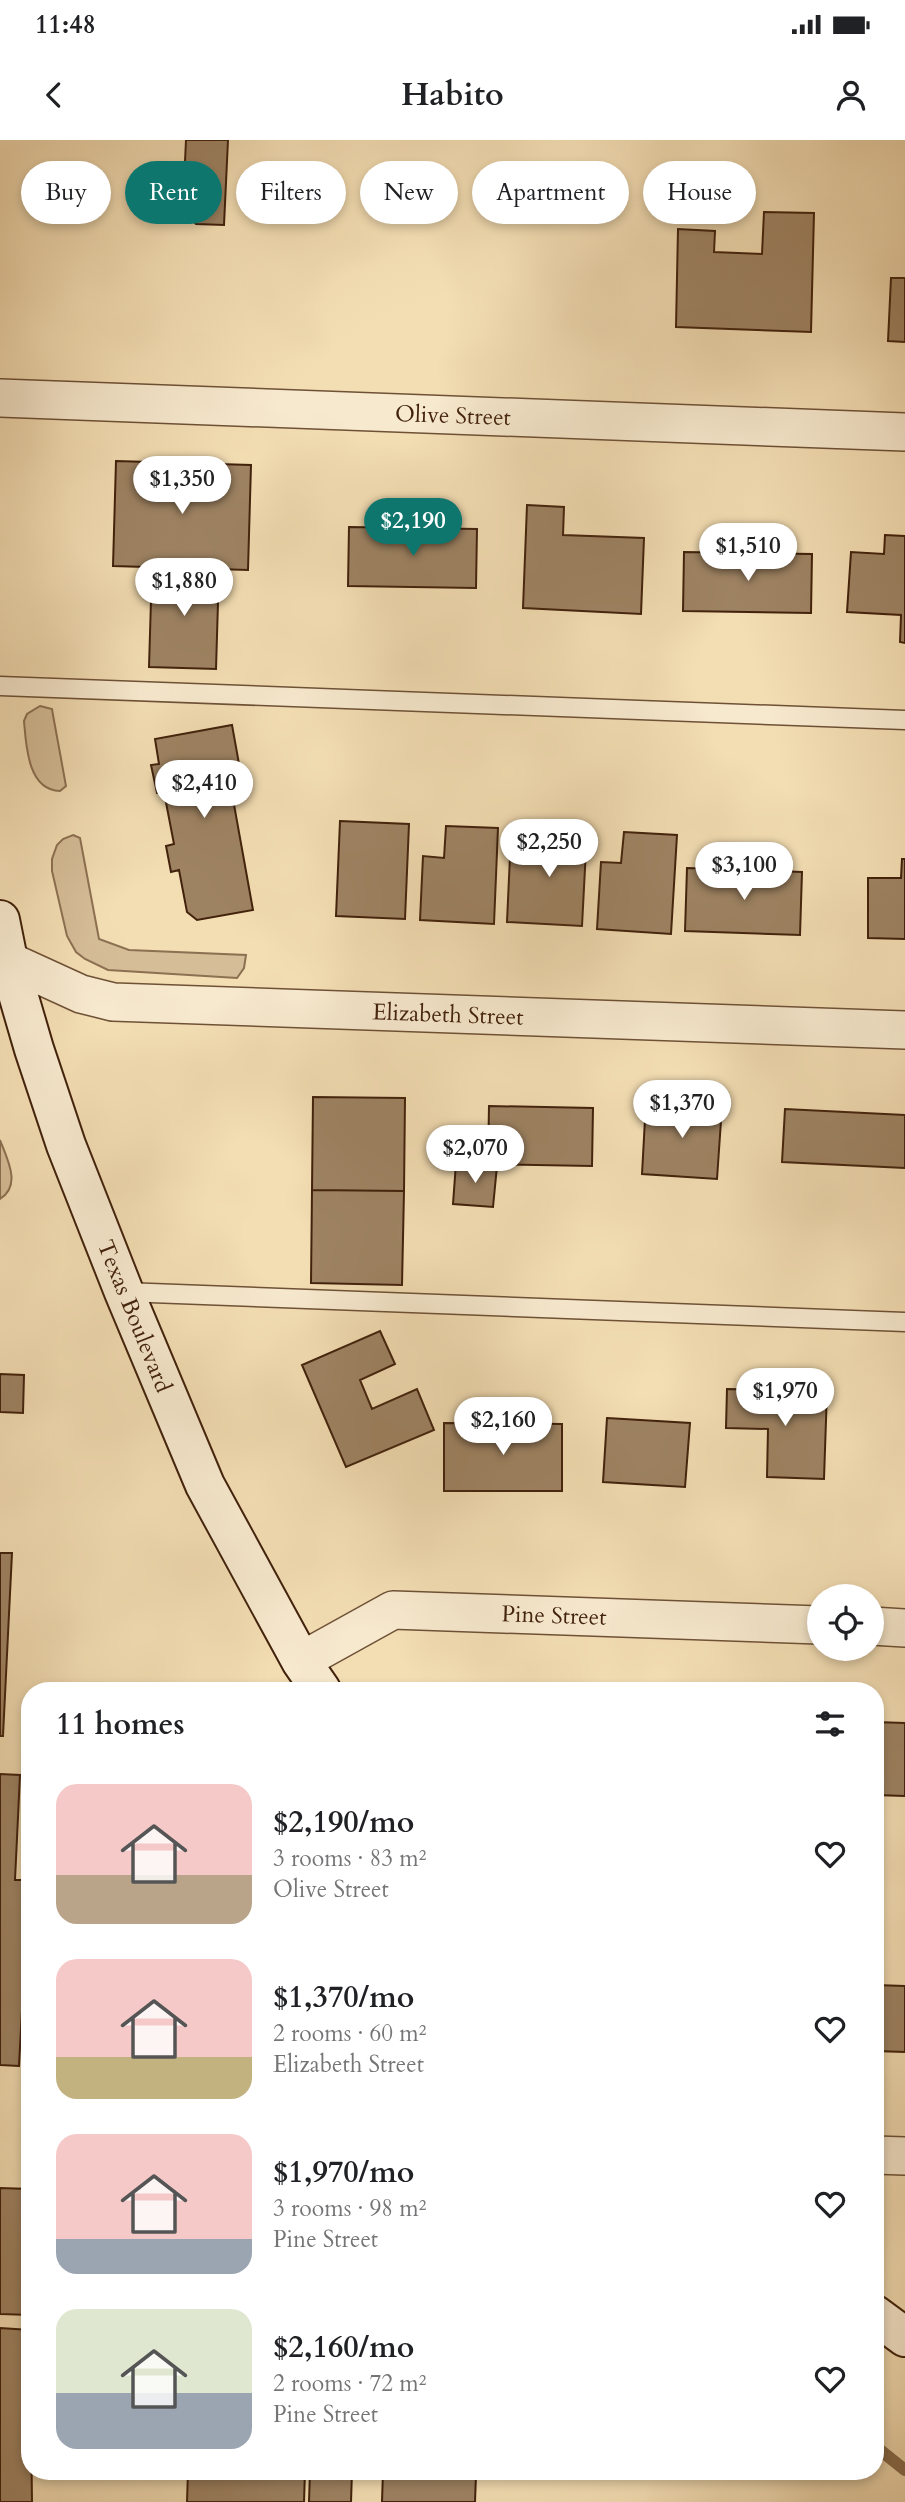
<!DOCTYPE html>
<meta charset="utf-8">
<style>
:root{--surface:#fff;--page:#f6f6f6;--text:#202124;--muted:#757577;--accent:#0f766e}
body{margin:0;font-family:Cardo,serif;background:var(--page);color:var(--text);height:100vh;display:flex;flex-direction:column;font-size:26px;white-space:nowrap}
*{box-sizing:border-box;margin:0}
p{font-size:23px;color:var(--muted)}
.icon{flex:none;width:38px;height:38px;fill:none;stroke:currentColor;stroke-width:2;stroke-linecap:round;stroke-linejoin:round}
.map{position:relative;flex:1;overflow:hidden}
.side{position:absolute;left:21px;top:1542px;width:863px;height:798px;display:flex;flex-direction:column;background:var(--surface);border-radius:28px;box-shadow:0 4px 10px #0003}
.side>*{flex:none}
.banner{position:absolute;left:21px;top:21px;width:864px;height:63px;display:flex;gap:14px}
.buttons{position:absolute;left:807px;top:1444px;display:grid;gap:14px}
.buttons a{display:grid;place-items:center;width:77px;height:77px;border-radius:50%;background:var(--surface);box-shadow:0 4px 10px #0003;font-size:35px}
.price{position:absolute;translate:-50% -60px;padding:0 16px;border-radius:24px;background:#fff;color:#222;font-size:23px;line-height:46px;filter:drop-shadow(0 2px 4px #0008)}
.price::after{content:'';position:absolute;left:50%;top:42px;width:21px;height:16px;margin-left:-10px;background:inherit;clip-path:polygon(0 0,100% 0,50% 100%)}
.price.current{background:var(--accent);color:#fff}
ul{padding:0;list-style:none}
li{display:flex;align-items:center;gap:21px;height:175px;padding:0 35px}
li span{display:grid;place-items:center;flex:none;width:196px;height:140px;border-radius:21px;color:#555}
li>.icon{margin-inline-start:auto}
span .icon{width:84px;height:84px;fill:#fffc;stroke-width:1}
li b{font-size:30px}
h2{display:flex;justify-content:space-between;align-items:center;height:84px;padding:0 35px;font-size:30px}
.pill{padding:0 24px;border-radius:32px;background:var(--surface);box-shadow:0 4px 10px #0003;font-size:24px;line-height:63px}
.pill.current{background:var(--accent);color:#fff}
.status{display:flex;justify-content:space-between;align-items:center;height:49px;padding:0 35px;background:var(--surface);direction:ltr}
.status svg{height:19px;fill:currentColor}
header{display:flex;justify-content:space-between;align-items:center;height:91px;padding:0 35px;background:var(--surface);font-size:32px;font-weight:700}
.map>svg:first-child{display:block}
.green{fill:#d5bd97;stroke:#8c7052;stroke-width:2}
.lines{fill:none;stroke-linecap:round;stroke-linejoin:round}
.stream{stroke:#886c4e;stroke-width:12}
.building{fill:#9e8363;stroke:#42220c;stroke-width:2}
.lane-casing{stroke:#6e5136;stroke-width:21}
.street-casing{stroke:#6e5136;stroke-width:40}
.secondary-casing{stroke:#42220c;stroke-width:42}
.lane{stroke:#f7e9ce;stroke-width:18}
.street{stroke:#f7e9ce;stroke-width:37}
.secondary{stroke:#f7e9ce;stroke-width:38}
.labels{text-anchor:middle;stroke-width:5;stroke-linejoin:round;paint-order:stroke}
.street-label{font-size:23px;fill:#42220c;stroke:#f7e9ce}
</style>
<div class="status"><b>11:48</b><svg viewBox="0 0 49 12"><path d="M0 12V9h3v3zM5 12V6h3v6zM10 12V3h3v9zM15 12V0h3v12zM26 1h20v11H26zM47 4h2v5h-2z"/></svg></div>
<header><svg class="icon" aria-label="back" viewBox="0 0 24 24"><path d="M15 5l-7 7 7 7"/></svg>Habito<svg class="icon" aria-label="person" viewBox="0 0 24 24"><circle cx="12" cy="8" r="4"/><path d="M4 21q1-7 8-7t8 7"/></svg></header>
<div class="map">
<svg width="905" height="2362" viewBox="0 0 905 2362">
<rect width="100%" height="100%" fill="#f3ddb3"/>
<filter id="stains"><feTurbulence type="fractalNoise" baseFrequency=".00286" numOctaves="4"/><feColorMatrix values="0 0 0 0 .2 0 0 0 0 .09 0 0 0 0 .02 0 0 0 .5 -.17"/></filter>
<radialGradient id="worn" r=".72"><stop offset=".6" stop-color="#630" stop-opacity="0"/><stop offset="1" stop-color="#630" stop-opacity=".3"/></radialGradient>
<path class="green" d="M 40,566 L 52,569 L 53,575 L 66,646 L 60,651 C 28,650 26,606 24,581 L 27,574 Z
M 73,695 L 80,698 L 99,799 L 129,810 L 246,815 L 244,828 L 237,838 L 108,830 L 85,819 L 76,812 L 67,796 L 52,731 L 52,719 L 57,705 L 63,699 Z
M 0,1000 C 7,1019 22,1045 0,1059 Z"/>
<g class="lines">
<path class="stream" d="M 875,2306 L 905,2330"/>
</g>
<path class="building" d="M 186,0 L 228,0 L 224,85 L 196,84 L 170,56 L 184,43 Z
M 764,72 L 814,73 L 811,192 L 676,187 L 678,89 L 715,91 L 714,112 L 762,114 Z
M 891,138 L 905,138 L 905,202 L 888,201 Z
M 116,321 L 251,325 L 248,430 L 113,426 Z
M 527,365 L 564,367 L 563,395 L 644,398 L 641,474 L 523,468 Z
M 349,387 L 477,389 L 476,448 L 348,446 Z
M 885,395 L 905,396 L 905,503 L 900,502 L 901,475 L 847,472 L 851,412 L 884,414 Z
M 684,412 L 812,414 L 811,473 L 683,471 Z
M 152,427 L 219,429 L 216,529 L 149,527 Z
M 232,585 L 243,646 L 231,648 L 253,770 L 197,780 L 187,772 L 179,730 L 171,732 L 166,706 L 174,704 L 164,652 L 157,653 L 151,625 L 159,624 L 155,599 Z
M 340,681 L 409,684 L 405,779 L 336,776 Z
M 446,686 L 498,688 L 494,784 L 420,780 L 423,716 L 444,718 Z
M 532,687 L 587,690 L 582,786 L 507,782 L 510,716 L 530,717 Z
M 624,692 L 677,695 L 671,794 L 597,789 L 601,722 L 621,723 Z
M 902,719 L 905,719 L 905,799 L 868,798 L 868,738 L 901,738 Z
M 687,728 L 802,732 L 800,795 L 685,791 Z
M 313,957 L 405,958 L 404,1051 L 312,1050 Z
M 646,961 L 722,966 L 717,1039 L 642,1034 Z
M 489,966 L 593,968 L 592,1026 L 488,1024 Z
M 785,969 L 905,975 L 905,1028 L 782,1022 Z
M 456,1023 L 497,1026 L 493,1067 L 453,1064 Z
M 312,1050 L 404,1051 L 402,1145 L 311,1143 Z
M 380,1191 L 395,1224 L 360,1240 L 372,1269 L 417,1249 L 434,1290 L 346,1327 L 302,1225 Z
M 0,1234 L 24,1235 L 23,1273 L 0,1272 Z
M 727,1249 L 827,1251 L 824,1339 L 767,1337 L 768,1289 L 726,1288 Z
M 607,1278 L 690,1283 L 685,1347 L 603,1342 Z
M 444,1283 L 562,1284 L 562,1351 L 444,1351 Z
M 0,1413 L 12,1413 L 3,1596 L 0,1596 Z
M 875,1582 L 905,1583 L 905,1656 L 875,1655 Z
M 0,1634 L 20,1635 L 15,1740 L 29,1740 L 19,1926 L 0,1925 Z
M 875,1845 L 905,1846 L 905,1912 L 875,1911 Z
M 0,2048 L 30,2049 L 30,2175 L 0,2174 Z
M 0,2188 L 30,2190 L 32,2362 L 0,2362 Z
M 188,2331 L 305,2331 L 304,2362 L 187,2362 Z
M 310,2331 L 352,2331 L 351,2362 L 309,2362 Z
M 383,2331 L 497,2331 L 497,2336 L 476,2335 L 475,2362 L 382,2362 Z"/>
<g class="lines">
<defs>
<path id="lane" d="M 0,546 L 905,580
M 124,1152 L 905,1182"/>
<path id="street" d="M 0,258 L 905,292
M 0,817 L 81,854 L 113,862 L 905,890
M 872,1486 L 905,1488
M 301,1521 L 393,1470 L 819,1485
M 875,2015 L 905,2016"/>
<path id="secondary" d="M 0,780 L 8,820 L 34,909 L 66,1005 L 124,1152 L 205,1345 L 301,1521 L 321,1550
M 875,2175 L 905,2197"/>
</defs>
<use href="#lane" class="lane-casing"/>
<use href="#street" class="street-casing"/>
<use href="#secondary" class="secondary-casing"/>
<use href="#lane" class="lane"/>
<use href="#street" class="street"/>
<use href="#secondary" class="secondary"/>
</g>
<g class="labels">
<g class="street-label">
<text transform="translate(453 275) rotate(2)" y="8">Olive Street</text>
<text transform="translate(448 874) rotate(2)" y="8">Elizabeth Street</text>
<text transform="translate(135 1176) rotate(68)" y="8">Texas Boulevard</text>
<text transform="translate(554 1475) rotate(2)" y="8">Pine Street</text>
</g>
</g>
<rect width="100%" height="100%" filter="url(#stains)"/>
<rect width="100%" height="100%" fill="url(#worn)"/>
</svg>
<div class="buttons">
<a><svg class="icon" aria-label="locate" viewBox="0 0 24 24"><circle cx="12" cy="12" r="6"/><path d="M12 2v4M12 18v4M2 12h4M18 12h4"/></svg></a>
</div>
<b class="price" style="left:182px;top:376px">$1,350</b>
<b class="price current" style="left:413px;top:418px">$2,190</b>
<b class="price" style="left:748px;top:443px">$1,510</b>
<b class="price" style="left:184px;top:478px">$1,880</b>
<b class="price" style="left:204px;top:680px">$2,410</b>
<b class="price" style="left:549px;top:739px">$2,250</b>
<b class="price" style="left:744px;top:762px">$3,100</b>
<b class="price" style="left:682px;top:1000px">$1,370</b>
<b class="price" style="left:475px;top:1045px">$2,070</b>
<b class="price" style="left:785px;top:1288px">$1,970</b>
<b class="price" style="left:503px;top:1317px">$2,160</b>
<div class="banner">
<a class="pill">Buy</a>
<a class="pill current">Rent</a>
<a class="pill">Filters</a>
<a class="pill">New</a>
<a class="pill">Apartment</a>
<a class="pill">House</a>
</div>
<section class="side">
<h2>11 homes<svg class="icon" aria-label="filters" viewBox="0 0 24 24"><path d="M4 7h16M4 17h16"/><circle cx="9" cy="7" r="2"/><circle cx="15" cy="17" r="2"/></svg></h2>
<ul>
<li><span style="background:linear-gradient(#f6c9c9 65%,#b9a48a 0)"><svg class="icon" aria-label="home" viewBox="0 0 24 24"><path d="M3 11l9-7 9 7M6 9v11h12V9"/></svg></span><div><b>$2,190/mo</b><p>3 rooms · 83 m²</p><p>Olive Street</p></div><svg class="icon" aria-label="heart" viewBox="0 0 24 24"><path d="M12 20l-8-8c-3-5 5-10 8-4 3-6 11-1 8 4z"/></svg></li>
<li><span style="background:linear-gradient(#f6c9c9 70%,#c2b280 0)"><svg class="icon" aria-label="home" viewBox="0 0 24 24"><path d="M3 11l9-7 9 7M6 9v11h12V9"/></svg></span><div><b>$1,370/mo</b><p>2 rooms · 60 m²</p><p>Elizabeth Street</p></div><svg class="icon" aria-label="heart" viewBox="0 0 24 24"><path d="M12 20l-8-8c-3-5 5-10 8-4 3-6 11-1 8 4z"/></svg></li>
<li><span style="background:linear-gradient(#f6c9c9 75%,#9aa5b1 0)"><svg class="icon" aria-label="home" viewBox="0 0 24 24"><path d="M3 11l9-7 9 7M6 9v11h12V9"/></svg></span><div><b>$1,970/mo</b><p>3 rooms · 98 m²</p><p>Pine Street</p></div><svg class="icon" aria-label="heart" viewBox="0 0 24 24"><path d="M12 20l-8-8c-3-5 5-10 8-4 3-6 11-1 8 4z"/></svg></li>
<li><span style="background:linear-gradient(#dfe7d0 60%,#9aa5b1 0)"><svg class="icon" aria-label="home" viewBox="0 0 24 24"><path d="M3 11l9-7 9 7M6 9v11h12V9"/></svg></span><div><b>$2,160/mo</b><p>2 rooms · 72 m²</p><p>Pine Street</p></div><svg class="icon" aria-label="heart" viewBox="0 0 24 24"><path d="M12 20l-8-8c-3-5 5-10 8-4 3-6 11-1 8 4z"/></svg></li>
</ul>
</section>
</div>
